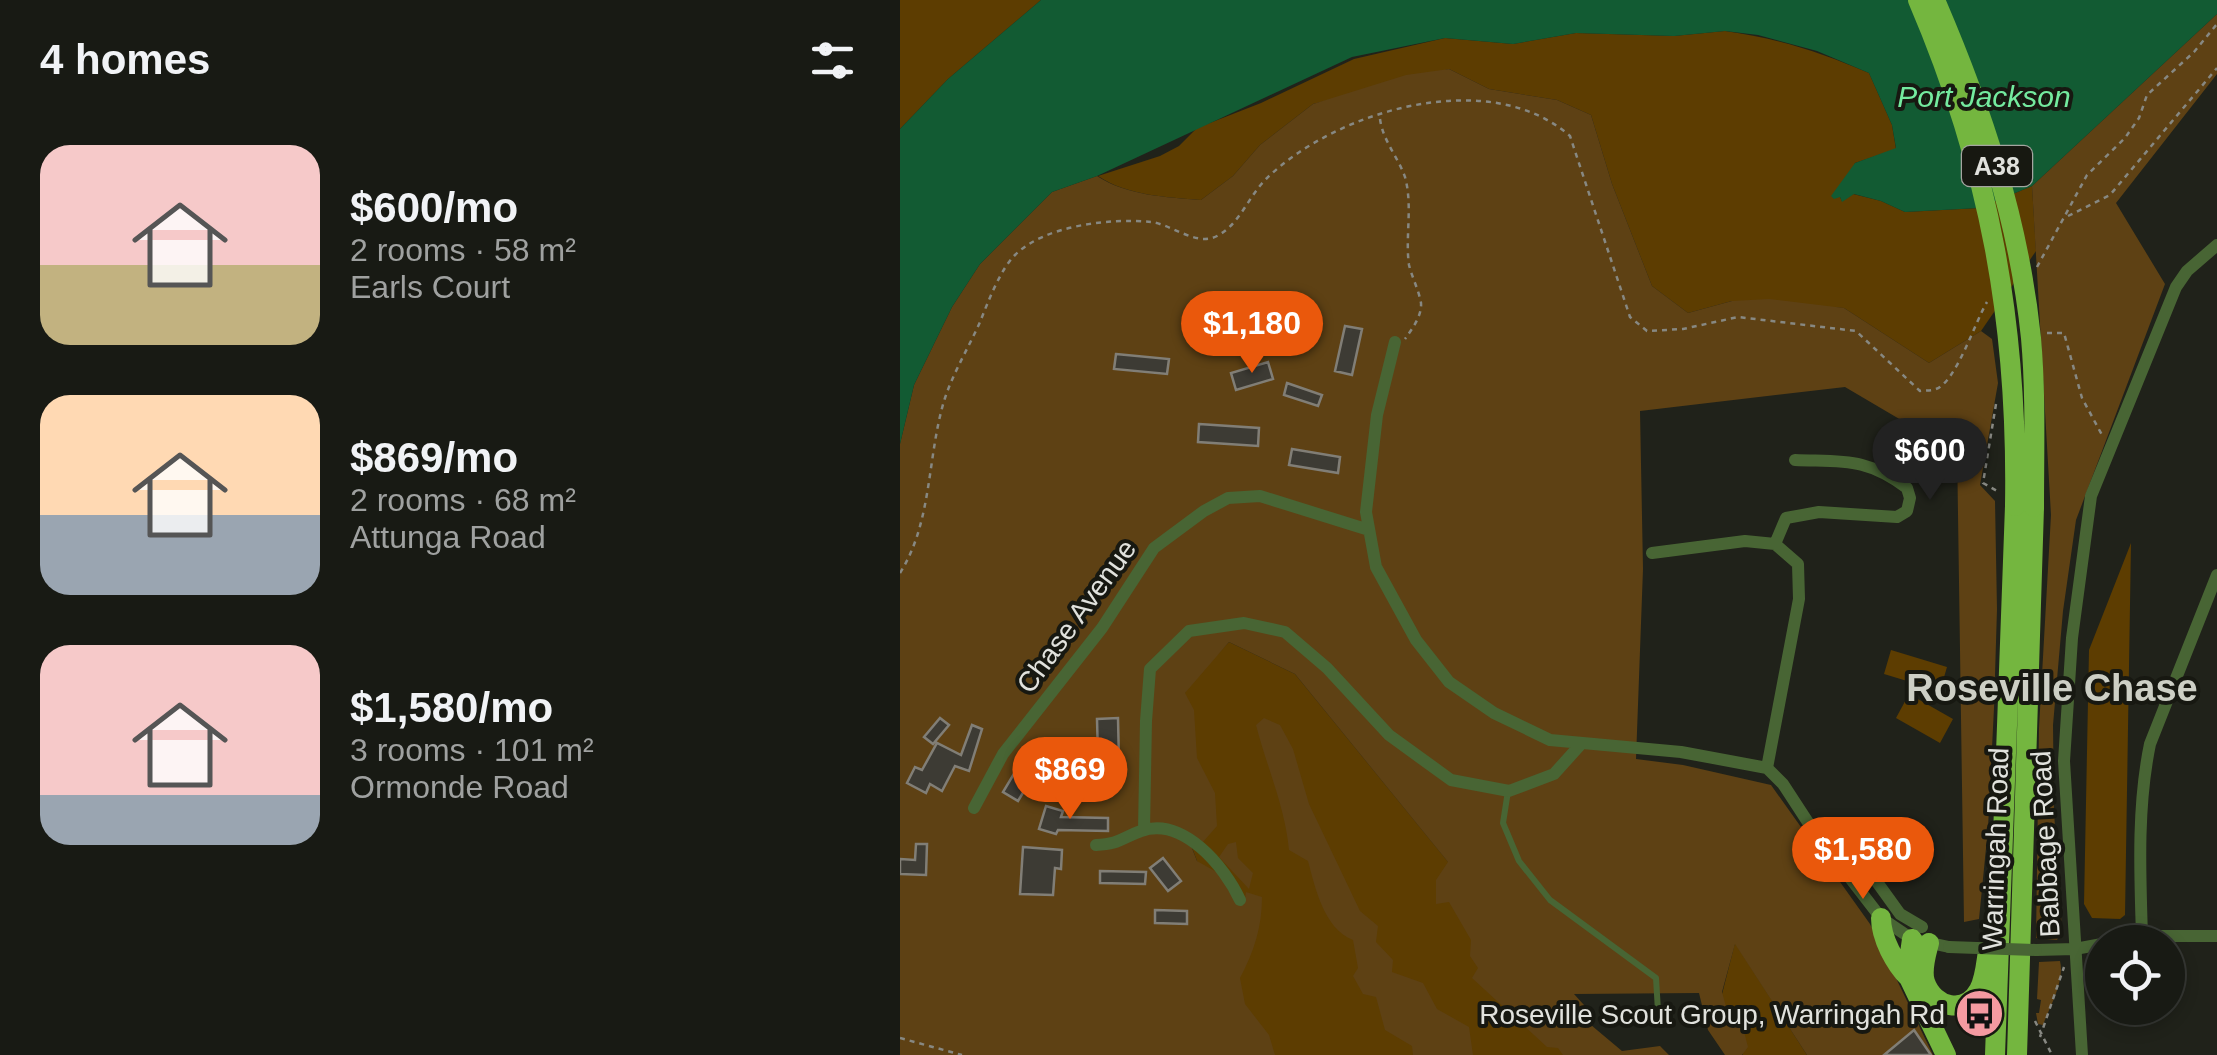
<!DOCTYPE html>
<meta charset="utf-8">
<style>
:root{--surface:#181a14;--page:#21231d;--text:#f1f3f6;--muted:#9fa1a0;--line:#363834;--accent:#ea580c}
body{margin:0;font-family:Helvetica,sans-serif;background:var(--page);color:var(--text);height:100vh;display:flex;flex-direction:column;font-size:38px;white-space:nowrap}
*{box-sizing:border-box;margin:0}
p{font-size:32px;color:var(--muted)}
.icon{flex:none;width:55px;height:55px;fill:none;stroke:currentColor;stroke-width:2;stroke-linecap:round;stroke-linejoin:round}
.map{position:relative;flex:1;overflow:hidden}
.sheet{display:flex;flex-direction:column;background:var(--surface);width:900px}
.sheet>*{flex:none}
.controls{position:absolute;left:1185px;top:925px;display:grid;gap:20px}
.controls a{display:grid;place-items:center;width:100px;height:100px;border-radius:50%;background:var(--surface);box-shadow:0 5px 15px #0003,0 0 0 2px var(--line);font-size:50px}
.price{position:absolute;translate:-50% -85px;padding:0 22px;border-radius:35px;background:var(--accent);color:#fff;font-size:32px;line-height:65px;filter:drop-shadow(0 2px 5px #0008)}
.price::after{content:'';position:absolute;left:50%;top:60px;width:30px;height:22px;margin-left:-15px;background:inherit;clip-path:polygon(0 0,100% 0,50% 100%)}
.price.active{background:#222;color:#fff}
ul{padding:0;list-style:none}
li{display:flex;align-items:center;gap:30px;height:250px;padding:0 40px}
li span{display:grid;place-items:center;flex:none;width:280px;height:200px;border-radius:30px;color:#555}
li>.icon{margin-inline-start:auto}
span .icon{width:120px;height:120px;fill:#fffc;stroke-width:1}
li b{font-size:42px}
h2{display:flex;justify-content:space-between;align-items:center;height:120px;padding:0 40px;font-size:42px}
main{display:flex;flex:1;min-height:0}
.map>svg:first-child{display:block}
.green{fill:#5d3d01}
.forest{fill:#5e4114}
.water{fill:#125b33}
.building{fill:#3d3b34;stroke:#817e76;stroke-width:2.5}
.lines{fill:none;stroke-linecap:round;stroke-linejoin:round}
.path{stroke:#878882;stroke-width:2.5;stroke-dasharray:5 5;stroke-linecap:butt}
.service{stroke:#486534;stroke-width:6}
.minor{stroke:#486534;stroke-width:12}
.trunk{stroke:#74b63f;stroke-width:20}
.minor-bridge{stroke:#486534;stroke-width:12}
.trunk-bridge{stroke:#74b63f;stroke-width:20}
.labels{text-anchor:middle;stroke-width:8;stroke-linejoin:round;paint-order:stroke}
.shield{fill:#171811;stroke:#a4a5a0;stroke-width:2.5}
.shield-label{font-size:25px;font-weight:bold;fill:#e1e2dd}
.street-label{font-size:28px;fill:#e1e2dd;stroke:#171811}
.poi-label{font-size:28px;fill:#e1e2dd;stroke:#171811;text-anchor:end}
.water-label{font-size:30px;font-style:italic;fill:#74ea9f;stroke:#171811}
.district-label{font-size:38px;font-weight:bold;fill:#cdcfc5;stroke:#171811}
</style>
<main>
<section class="sheet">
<h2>4 homes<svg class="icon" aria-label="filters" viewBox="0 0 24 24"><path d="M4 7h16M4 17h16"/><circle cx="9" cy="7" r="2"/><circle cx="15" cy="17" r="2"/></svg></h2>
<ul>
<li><span style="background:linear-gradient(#f6c9c9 60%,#c2b280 0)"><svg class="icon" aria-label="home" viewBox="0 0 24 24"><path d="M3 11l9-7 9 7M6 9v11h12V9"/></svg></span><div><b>$600/mo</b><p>2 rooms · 58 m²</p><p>Earls Court</p></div></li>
<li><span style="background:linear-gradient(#ffd9b3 60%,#9aa5b1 0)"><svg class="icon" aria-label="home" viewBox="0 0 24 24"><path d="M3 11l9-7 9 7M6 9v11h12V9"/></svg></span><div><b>$869/mo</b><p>2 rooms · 68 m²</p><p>Attunga Road</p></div></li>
<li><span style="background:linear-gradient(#f6c9c9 75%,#9aa5b1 0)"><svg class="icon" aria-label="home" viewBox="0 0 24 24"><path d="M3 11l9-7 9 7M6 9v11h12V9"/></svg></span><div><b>$1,580/mo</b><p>3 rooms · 101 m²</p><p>Ormonde Road</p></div></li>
</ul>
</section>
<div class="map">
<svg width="1317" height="1055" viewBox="0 0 1317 1055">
<rect width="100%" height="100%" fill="#20221a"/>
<path class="green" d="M 0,0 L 141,0 L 48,79 L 0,129 Z
M 825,31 C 877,38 922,53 969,73 L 992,125 L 996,149 L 955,163 L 940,197 L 942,201 L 953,194 L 981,201 L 1005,212 L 1079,208 L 1132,186 L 1136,251 L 1081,331 L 1029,363 L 944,308 L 832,301 L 788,313 L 752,286 L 712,184 L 691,115 L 657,100 L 589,89 L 549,69 L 413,104 L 360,145 L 333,176 L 301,200 C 266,197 228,196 198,176 L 260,156 L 279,146 L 297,128 L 361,103 L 454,59 L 545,38 L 613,44 L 676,33 L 774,36 Z
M 1231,543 L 1225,915 L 1220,919 L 1192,918 L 1184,904 L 1189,650 Z
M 329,642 L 395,674 L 549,863 L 687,1055 L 335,1055 L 310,895 L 289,840 L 267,733 L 288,686 Z
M 991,650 L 1047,667 L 1040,691 L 984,674 Z
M 1009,694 L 1053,719 L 1040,743 L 996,718 Z
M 835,943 L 907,1055 L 843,1055 L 817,1014 Z"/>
<path class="forest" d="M 1317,14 L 1317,74 L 1216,203 L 1265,284 L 1176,520 L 1163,611 L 1153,725 L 1154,812 L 1162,931 L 1157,940 L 1136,938 L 1139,728 L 1151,515 L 1132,186 Z
M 549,69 L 589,89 L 657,100 L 691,115 L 712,184 L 752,286 L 788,313 L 832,301 L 869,299 L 944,308 L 1029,363 L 1081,331 L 1092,339 L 1098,383 L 1080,485 L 1095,501 L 1097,609 L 1094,708 L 1088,828 L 1079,919 L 1064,922 L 1057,446 L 1035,440 L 945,387 L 740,411 L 743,569 L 736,759 L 783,765 L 871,785 L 970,924 L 1033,1055 L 907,1055 L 835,944 L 822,992 L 828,1014 L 842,1024 L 848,1047 L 842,1055 L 825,1055 L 808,1030 L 799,993 L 674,994 L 684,1005 L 691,1025 L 722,1051 L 760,1046 L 769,1055 L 663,1055 L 658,1048 L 647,1047 L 572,978 L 578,968 L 570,956 L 571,940 L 549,902 L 536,904 L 536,880 L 548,862 L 395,674 L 329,642 L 285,693 L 294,710 L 297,758 L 315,793 L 317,826 L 303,842 L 288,838 L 297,861 L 320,874 L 334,899 L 344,905 L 346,892 L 362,897 C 362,927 354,952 340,978 L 345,1004 L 369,1035 L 375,1055 L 0,1055 L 0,444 L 14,385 L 52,307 L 80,264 L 152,192 L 197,176 C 228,196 266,197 301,200 L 333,176 L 360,145 L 413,104 L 506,75 Z
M 364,718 L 380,725 L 393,749 L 409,804 L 460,911 L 478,926 L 476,942 L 493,960 L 492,972 L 523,983 L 537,1009 L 569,1027 L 573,1055 L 513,1055 L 512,1046 L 485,1030 L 476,997 L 463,994 L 453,976 L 458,968 L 453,940 C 424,929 415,887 408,861 L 389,850 C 385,806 367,768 356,725 Z
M 336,842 L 338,858 L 353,873 L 349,889 L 319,857 L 328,844 Z
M 1160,961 C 1165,981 1150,1006 1143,1025 L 1138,1024 L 1136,1013 L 1139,1013 L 1141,1000 L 1137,999 L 1139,962 Z"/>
<path class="water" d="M 141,0 L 1317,0 L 1317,14 L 1132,186 L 1079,208 L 1005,212 L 981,201 L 954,194 L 942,202 L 940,197 L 934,199 L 931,196 L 955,163 L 996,148 L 992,125 L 969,73 L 917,51 L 858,35 L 825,31 L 774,36 L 676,33 L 613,44 L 545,38 L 452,57 L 197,176 L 152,192 L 80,264 L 52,307 L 14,385 L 0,444 L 0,129 L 48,79 Z"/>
<path class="building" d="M 445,326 L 462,329 L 452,375 L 435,371 Z
M 216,354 L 269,359 L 267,374 L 214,369 Z
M 368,362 L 373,379 L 336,390 L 331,373 Z
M 387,383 L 422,395 L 418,406 L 384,395 Z
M 299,424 L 359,428 L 358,446 L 298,442 Z
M 392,449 L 440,457 L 438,473 L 389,465 Z
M 40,718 L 49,725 L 33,744 L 24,737 Z
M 218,718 L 219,763 L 223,764 L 213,789 L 189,780 L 198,757 L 197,719 Z
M 72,725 L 82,729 L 69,771 L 55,766 L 42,791 L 30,784 L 26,793 L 7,783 L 15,767 L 22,770 L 37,743 L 61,755 Z
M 140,744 L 157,756 L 133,797 L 124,791 L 118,801 L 103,792 L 115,772 L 121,776 Z
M 146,806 L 163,811 L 161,817 L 208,818 L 208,831 L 158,830 L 156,834 L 139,829 Z
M 16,844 L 27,844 L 26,875 L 0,874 L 0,859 L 15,860 Z
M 123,847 L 162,850 L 161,869 L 155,868 L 153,895 L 120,894 Z
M 263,858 L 281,881 L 268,891 L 250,868 Z
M 200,871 L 246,872 L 245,884 L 200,883 Z
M 255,910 L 287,911 L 287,924 L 255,923 Z
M 1014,1030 L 1031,1055 L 984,1055 Z"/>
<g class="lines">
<path class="path" d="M 480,119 C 483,141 498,157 505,177 C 513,206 505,237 509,265 C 512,277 519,291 521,303 C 522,316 512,329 505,339
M 1168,216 L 1210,195 L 1317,68
M 1137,267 L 1187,175 L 1225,138 L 1239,118 L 1247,95 L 1294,52 L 1317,24
M 1147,333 L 1164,333 L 1182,398 L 1202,435
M 1096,404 L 1083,483 L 1097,491
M 0,573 C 33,521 27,454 45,398 C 54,371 69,347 80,322 C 88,302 100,270 115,255 C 145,225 211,218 251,222 C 271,224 297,247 317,236 C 340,224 348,197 366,179 C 435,111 589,65 670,136 L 730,317 L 747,331 L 783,329 L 838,317 L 956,331 L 1020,391 C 1025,390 1031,391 1036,389 C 1056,382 1075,322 1087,302
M 1135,1021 L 1152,1055
M 1140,1037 L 1164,967
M 0,1038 L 62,1055"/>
<path class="service" d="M 608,791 L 603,823 L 619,861 L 650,900 L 756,978 L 758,1011"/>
<path class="minor" d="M 495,342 L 477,415 L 466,512 L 476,567 L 516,640 L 549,682 L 594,713 L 650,740 L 781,752 L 867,768 L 883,784 L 913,830 L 981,918 L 1012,939 L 1049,947
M 875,544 L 886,518 L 919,512 L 997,517 L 1007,511 L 1010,498 L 1007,488 C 966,457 943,462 895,460
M 752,553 L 845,541 L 875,544 L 898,564 L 899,599 L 867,768
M 74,808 L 103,754 L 202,628 L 254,548 L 304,511 L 328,498 L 360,496 L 469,530
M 244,830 L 246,721 L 250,669 L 289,631 L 344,623 L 385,632 L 427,668 L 489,735 L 551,780 L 609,791 L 654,774 L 681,744
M 913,830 L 928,823 L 938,828 L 1000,914 L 1022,927
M 196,845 C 220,844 221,838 241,831 C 283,816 325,867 340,900
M 1242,936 C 1240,873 1237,807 1250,744 L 1317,575
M 1209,942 L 1242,936 L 1317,936
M 1136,950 L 1175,949 L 1202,944
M 1182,1055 L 1164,761 L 1172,638 L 1191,496 L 1276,287 L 1287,271 L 1317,245"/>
<path class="trunk" d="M 981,918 C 981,938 995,964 1009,978
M 1012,939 L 1008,968 L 1010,980 L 1046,1055
M 1029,943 C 1026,955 1021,970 1025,982 C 1034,1008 1065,1015 1079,990 C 1085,979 1086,964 1088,951
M 1095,1055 L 1115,506
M 1117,1055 L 1134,507"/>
<path class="minor-bridge" d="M 1049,947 L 1136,950"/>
<path class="trunk-bridge" d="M 1018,0 C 1090,168 1118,324 1115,506
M 1035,0 C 1082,109 1119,220 1131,338 C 1136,394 1134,451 1134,507"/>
</g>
<defs>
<symbol id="bus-disc" viewBox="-11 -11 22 22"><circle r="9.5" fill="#f49aa1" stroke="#171811"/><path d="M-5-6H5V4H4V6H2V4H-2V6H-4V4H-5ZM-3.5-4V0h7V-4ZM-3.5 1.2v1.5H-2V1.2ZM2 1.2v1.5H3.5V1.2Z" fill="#111"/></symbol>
</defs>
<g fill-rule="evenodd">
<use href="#bus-disc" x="1052" y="986" width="55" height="55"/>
</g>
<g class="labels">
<rect class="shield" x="1062" y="146" width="70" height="40" rx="8"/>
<g class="shield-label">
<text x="1097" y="175">A38</text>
</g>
<g class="street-label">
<text transform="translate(176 616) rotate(-54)" y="10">Chase Avenue</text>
<text transform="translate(1145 844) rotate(-93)" y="10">Babbage Road</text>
<text transform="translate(1095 849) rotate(-88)" y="10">Warringah Road</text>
</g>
<g class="poi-label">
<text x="1045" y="1024">Roseville Scout Group, Warringah Rd</text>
</g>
<g class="water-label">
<text x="1084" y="107">Port Jackson</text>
</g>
<g class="district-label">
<text x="1152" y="701">Roseville Chase</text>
</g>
</g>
</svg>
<div class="controls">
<a><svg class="icon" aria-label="locate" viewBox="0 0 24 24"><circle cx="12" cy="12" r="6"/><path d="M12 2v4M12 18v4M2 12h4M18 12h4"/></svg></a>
</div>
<b class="price" style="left:352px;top:376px">$1,180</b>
<b class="price active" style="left:1030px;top:503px">$600</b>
<b class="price" style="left:170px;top:822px">$869</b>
<b class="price" style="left:963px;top:902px">$1,580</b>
</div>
</main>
